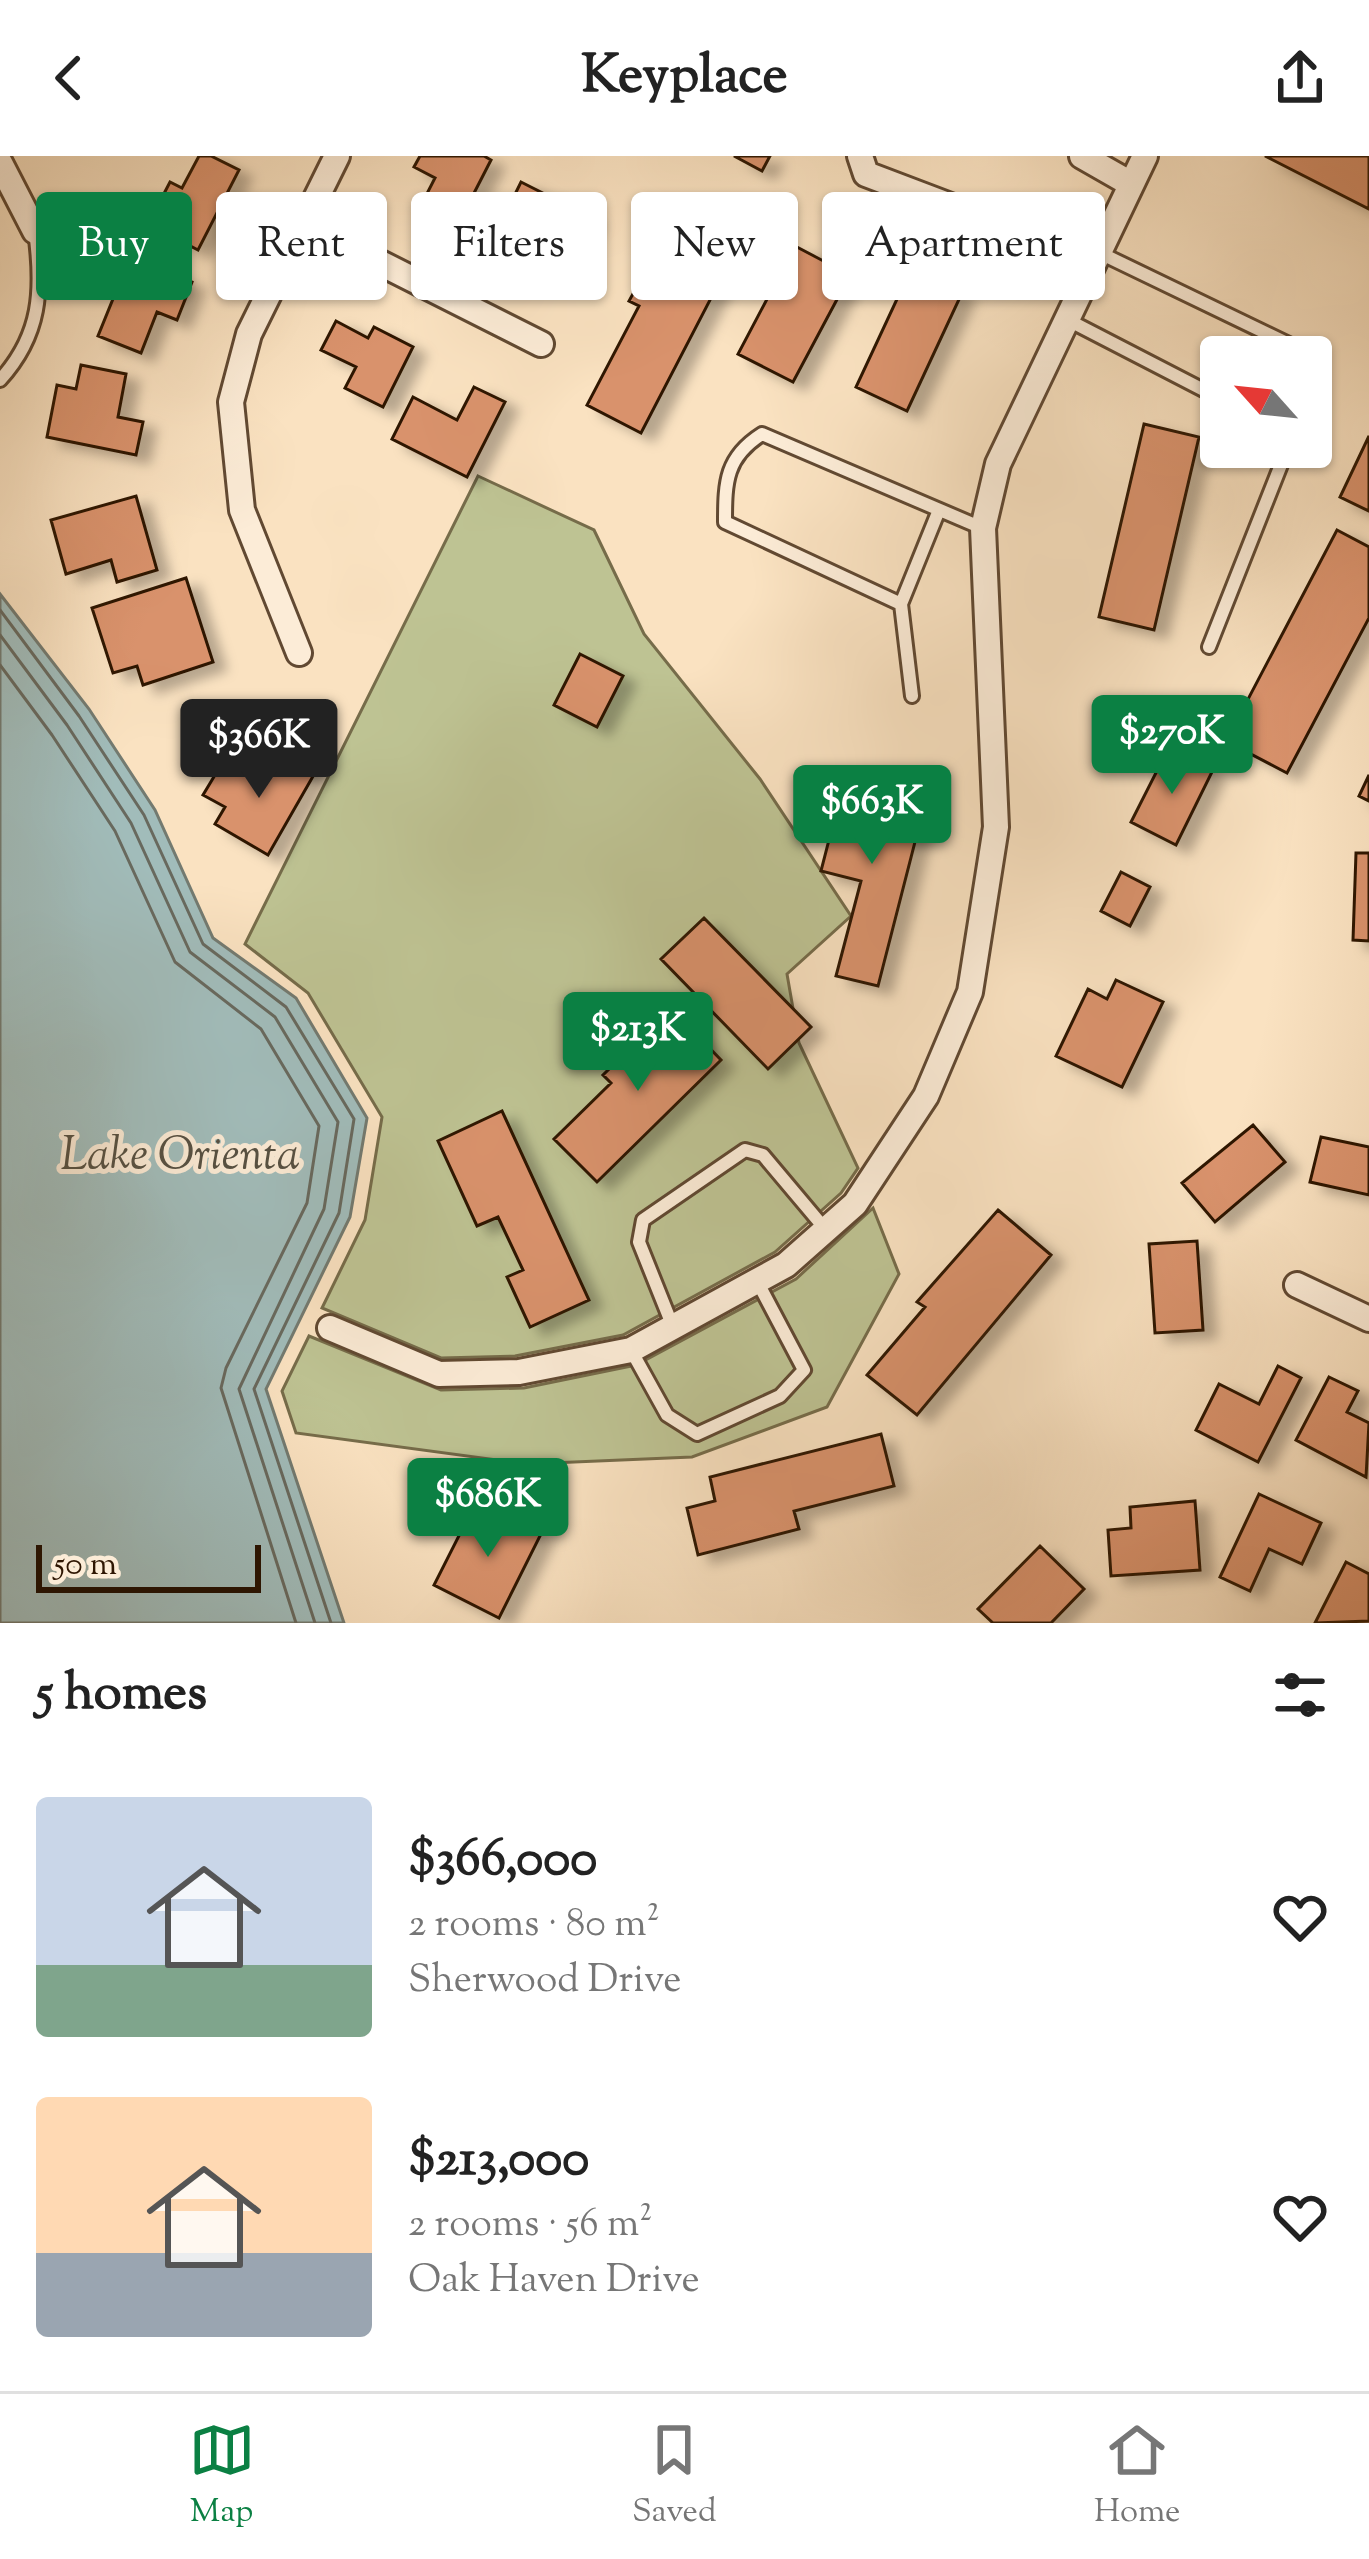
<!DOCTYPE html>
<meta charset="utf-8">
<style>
:root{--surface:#fff;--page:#f6f6f6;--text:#222;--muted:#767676;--line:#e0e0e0;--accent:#0b8043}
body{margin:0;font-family:"Sorts Mill Goudy",serif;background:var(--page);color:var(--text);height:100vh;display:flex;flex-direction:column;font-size:45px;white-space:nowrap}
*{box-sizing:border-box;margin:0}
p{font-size:39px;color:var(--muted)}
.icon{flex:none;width:66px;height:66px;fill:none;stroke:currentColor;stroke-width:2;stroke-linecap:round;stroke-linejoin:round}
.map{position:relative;height:1467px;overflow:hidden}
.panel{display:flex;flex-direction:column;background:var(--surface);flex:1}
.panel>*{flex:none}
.guide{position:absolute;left:36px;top:36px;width:1299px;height:108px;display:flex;gap:24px}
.needle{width:78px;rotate:297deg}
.controls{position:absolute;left:1200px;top:180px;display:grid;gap:24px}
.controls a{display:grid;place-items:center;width:132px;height:132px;border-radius:12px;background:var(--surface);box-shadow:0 3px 9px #0004;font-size:60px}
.scale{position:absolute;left:36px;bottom:30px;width:225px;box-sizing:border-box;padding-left:12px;border:6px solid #2e1602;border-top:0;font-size:33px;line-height:42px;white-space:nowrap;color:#2e1602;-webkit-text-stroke:9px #fcecd7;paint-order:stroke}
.price{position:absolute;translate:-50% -102px;padding:0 27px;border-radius:12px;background:var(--accent);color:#fff;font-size:39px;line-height:78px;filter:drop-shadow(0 3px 6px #0008)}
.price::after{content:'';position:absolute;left:50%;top:72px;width:36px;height:27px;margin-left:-18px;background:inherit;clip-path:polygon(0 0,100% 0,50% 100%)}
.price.on{background:#222;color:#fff}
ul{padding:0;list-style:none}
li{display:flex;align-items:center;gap:36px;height:300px;padding:0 36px}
li span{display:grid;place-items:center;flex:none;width:336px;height:240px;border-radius:12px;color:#555}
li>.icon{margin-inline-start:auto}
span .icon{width:144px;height:144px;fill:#fffc;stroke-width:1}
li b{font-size:51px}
h2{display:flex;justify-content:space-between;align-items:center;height:144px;padding:0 36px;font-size:51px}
.pill{padding:0 42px;border-radius:12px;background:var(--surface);box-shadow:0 3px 9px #0004;font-size:42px;line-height:108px}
.pill.on{background:var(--accent);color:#fff}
header{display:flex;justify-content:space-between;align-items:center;height:156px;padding:0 36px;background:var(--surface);font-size:54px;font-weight:800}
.tab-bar{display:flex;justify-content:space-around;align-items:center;height:168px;border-top:3px solid var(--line);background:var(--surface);font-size:33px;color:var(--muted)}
.tab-bar a{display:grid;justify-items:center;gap:6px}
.tab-bar .on{color:var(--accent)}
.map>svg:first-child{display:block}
.green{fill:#bec393;stroke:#766c4a;stroke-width:3}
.water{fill:#a1bcba;stroke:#737a70;stroke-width:3}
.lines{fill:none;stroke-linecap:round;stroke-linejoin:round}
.shore{stroke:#68695e;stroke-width:3}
.building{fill:#d9926c;stroke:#2e1602;stroke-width:3;filter:url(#shadow)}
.service-casing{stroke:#614932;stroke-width:18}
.minor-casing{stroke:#614932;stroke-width:30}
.service{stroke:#fcecd7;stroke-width:12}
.minor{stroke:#fcecd7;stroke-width:24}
.labels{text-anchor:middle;stroke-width:10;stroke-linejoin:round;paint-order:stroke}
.water-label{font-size:45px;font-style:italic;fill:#565042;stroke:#fcecd7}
</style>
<header><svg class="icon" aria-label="back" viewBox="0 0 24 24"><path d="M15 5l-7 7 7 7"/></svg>Keyplace<svg class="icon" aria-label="share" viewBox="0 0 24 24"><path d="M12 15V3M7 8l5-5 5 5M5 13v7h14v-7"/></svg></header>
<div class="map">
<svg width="1369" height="1467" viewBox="0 0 1369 1467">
<defs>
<filter id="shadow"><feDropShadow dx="13" dy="8" stdDeviation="6" flood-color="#0004"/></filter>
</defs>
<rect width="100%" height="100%" fill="#fae2c1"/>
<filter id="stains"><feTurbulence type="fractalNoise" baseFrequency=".00167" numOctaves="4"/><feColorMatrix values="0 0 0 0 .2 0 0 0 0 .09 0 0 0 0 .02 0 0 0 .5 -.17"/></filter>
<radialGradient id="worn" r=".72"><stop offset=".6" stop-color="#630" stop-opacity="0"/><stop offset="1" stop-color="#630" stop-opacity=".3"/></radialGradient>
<path class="green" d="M 478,320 L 594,374 L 644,478 L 760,623 L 851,760 L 787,818 L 799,887 L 858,1012 L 841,1037 L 775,1096 L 623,1179 L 515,1200 L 441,1202 L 322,1152 L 365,1064 L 382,961 L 308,837 L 245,788 Z
M 873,1052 L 899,1118 L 827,1251 L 692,1301 L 527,1308 L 296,1277 L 282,1235 L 309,1180 L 441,1234 L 524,1232 L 636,1209 L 796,1123 Z"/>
<path class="water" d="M 0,438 L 89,553 L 155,654 L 213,782 L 296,842 L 367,962 L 350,1061 L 266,1233 L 344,1467 L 0,1467 Z"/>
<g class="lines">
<path class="shore" d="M 0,454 L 79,560 L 144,659 L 203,788 L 286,851 L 354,963 L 339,1057 L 254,1233 L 331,1467
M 0,479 L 67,569 L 131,667 L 190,796 L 275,861 L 338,966 L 324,1053 L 239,1233 L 315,1467
M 0,509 L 52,579 L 115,675 L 175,806 L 261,873 L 319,970 L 307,1047 L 226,1212 L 221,1232 L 296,1467"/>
</g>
<path class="building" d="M 199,0 L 211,0 L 239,14 L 198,94 L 160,74 L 169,56 L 157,51 L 170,26 L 182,32 Z
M 420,0 L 484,0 L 491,4 L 452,80 L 415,61 L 435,22 L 414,11 Z
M 734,0 L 770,0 L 762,15 Z
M 1265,0 L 1369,0 L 1369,53 Z
M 521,26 L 590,61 L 559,122 L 491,87 Z
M 648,80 L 723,119 L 641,277 L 587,249 L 639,150 L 629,145 L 645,116 L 633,109 Z
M 795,90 L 850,119 L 793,226 L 738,198 Z
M 130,101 L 192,126 L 177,164 L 157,156 L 141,197 L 98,180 Z
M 911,113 L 962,137 L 907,255 L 856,231 Z
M 336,165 L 368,182 L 374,171 L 413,191 L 383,251 L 345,232 L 356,211 L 321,194 Z
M 81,209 L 126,218 L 118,261 L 143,266 L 136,299 L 47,281 L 57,229 L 76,233 Z
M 474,231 L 505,246 L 467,321 L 392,283 L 413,241 L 457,264 Z
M 1144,268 L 1199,281 L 1154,474 L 1099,461 Z
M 1369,280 L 1369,355 L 1340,341 Z
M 136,340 L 157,414 L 117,426 L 111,404 L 66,418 L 51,364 Z
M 1337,374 L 1369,391 L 1369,462 L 1287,617 L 1226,585 Z
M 186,422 L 213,506 L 143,529 L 137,510 L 113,517 L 92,452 Z
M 580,498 L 623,520 L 597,571 L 554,549 Z
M 1168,593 L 1212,616 L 1176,689 L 1131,666 Z
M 285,597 L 316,615 L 268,699 L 215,668 L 225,651 L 203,639 L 224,604 L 266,628 Z
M 846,618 L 927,639 L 878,830 L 836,820 L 861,725 L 821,715 Z
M 1369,619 L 1369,645 L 1359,640 Z
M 1356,697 L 1369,697 L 1369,785 L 1353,784 Z
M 1121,716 L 1150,731 L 1130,770 L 1101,755 Z
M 704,762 L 811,871 L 768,913 L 661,803 Z
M 1116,824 L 1163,846 L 1122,931 L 1056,900 L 1088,833 L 1107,843 Z
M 671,852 L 721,904 L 597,1026 L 554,983 L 611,927 L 603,919 Z
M 502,955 L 589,1144 L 530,1171 L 507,1121 L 523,1114 L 498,1061 L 477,1070 L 438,985 Z
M 1253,969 L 1285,1006 L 1215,1066 L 1182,1027 Z
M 1321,981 L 1369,991 L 1369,1039 L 1310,1026 Z
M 998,1054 L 1051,1099 L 917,1259 L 867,1219 L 925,1151 L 917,1146 Z
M 1197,1085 L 1203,1174 L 1155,1177 L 1149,1088 Z
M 1278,1210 L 1301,1222 L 1258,1306 L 1196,1274 L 1219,1228 L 1259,1248 Z
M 1329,1221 L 1358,1235 L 1347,1256 L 1369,1267 L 1366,1321 L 1296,1284 Z
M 881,1278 L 894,1330 L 794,1355 L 799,1373 L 698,1399 L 687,1352 L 715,1345 L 710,1321 Z
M 1259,1338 L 1321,1367 L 1302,1408 L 1269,1393 L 1250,1435 L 1220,1421 Z
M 1195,1345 L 1200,1414 L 1111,1420 L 1108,1374 L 1131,1372 L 1130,1351 Z
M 476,1346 L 541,1378 L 499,1462 L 434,1429 Z
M 1040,1390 L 1084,1433 L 1051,1467 L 993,1467 L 978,1453 Z
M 1346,1406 L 1369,1418 L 1369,1465 L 1315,1467 Z"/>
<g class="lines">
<defs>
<path id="service" d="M 1100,97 L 1322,204 L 1311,232
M 1068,164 L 1221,243
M 0,224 C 41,179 43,134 35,75
M 901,448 L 939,354
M 1209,491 L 1288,291
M 912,540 L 901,448 L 725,366 C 725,325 726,301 762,278 L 982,372
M 673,1171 L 639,1086 L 643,1064 L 745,994 L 763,999 L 826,1074
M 631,1194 L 667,1259 L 697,1278 L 780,1240 L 804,1214 L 757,1125"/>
<path id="minor" d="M 860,0 L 866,18 L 1032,81 L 1091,112
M 1082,0 L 1131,28
M 0,7 L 35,75
M 303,68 L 541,188
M 299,497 L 242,354 L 231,246 L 249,178 L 337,0
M 1297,1129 L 1369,1163
M 330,1172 L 439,1218 L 519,1216 L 631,1194 L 786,1109 L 855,1048 L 926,940 L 970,836 L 996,671 L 983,372 L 998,308 L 1145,0"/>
</defs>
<use href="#service" class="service-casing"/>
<use href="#minor" class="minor-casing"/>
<use href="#service" class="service"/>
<use href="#minor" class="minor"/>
</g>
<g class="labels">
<g class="water-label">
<text x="180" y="1012">Lake Orienta</text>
</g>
</g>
<rect width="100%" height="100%" filter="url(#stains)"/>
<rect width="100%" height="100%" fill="url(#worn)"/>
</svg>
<div class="controls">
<a><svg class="needle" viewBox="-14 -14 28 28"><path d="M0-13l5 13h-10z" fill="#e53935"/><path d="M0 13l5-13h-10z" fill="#767676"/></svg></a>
</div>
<div class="scale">50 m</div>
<b class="price" style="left:1172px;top:641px">$270K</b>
<b class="price on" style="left:259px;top:645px">$366K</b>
<b class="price" style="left:872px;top:711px">$663K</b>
<b class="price" style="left:638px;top:938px">$213K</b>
<b class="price" style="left:488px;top:1404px">$686K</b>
<div class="guide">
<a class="pill on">Buy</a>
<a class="pill">Rent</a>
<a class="pill">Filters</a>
<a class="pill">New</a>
<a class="pill">Apartment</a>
</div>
</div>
<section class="panel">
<h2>5 homes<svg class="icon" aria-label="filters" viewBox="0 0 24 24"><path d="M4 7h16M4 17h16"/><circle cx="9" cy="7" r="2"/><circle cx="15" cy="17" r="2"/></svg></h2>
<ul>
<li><span style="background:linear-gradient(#c9d6e8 70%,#7fa58c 0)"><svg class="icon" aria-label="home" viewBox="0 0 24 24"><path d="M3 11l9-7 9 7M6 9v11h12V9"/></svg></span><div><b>$366,000</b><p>2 rooms · 80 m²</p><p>Sherwood Drive</p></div><svg class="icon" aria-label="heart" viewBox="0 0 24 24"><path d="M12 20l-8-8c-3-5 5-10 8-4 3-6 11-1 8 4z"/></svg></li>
<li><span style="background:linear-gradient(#ffd9b3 65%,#9aa5b1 0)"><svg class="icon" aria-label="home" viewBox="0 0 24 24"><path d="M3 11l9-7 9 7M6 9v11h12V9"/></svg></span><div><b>$213,000</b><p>2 rooms · 56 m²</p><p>Oak Haven Drive</p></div><svg class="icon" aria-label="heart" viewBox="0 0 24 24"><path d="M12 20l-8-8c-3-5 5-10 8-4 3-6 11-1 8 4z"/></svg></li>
</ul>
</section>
<nav class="tab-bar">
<a class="on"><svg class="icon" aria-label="map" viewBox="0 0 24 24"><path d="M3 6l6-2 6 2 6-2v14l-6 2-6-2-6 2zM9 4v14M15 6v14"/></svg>Map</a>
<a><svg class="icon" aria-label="saved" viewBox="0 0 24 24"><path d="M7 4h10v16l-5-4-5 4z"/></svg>Saved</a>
<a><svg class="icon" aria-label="home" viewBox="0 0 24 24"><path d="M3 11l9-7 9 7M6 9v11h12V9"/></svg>Home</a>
</nav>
